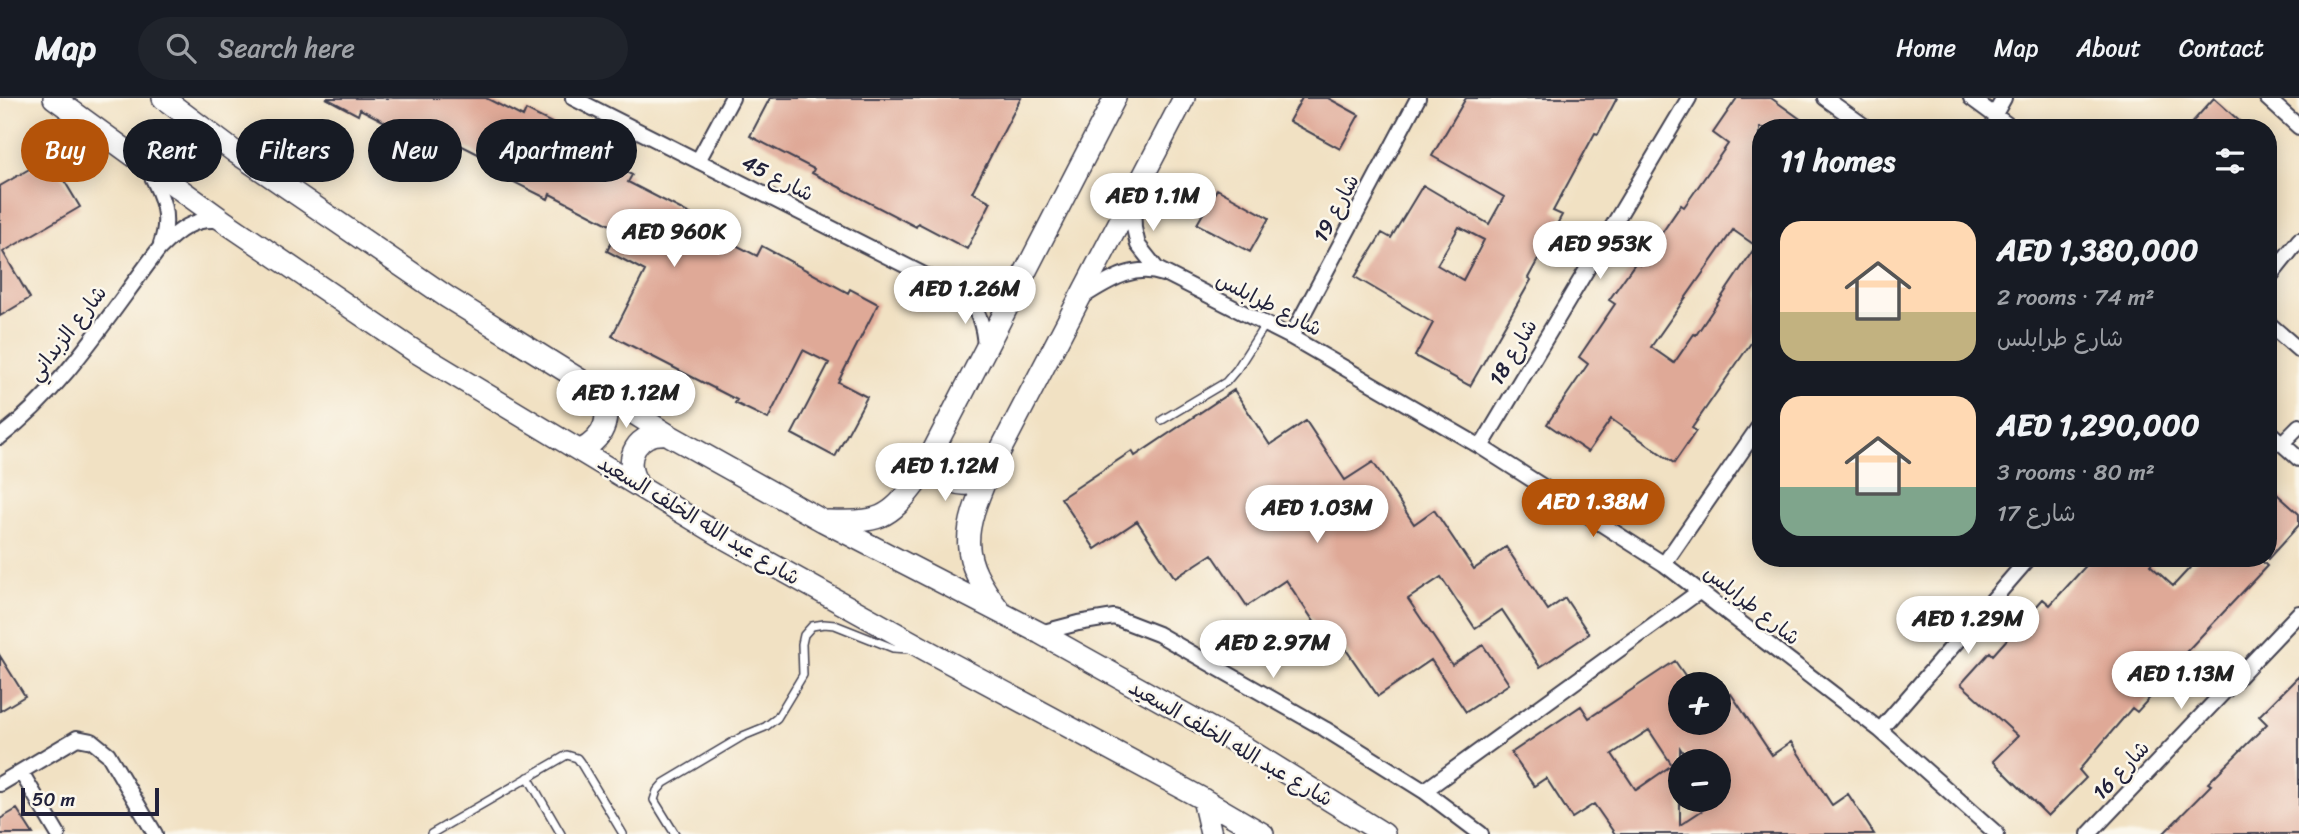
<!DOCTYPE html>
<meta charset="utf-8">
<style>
:root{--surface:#171b24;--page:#20242c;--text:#f1f3f6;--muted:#9ea1a6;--line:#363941;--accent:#b45309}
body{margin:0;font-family:Sriracha,"Playpen Sans Arabic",sans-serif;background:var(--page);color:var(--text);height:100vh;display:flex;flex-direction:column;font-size:26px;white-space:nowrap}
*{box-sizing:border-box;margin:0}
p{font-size:23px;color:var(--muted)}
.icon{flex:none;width:38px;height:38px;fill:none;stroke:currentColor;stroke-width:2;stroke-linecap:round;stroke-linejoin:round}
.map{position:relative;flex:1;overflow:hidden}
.sheet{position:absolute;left:1752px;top:21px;width:525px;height:448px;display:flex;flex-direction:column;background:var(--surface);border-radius:28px;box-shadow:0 4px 18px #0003}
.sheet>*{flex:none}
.hud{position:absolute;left:21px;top:21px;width:665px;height:63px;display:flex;gap:14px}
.fabs{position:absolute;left:1668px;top:574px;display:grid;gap:14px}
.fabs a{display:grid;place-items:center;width:63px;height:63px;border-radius:50%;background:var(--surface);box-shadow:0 4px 18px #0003;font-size:35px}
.scale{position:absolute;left:21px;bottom:18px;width:138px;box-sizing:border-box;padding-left:7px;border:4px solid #22223b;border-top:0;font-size:19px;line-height:24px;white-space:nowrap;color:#22223b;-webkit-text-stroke:5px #fbf7ec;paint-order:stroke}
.price{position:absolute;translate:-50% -60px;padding:0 16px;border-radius:24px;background:#fff;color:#222;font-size:23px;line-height:46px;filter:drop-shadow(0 2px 4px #0008)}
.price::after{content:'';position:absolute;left:50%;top:42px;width:21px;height:16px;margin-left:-10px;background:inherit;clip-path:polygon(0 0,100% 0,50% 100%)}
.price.selected{background:var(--accent);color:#fff}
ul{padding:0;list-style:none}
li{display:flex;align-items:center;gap:21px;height:175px;padding:0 28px}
li span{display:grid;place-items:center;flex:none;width:196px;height:140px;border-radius:21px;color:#555}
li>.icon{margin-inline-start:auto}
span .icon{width:84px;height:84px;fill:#fffc;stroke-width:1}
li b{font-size:30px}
h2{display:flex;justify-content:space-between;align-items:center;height:84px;padding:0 28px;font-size:30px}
.chip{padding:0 24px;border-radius:32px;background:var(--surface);box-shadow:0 4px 18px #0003;font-size:24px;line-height:63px}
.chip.selected{background:var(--accent);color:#fff}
header{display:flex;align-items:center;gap:42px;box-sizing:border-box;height:98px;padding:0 35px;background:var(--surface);border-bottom:2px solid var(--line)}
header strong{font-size:33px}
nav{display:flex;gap:38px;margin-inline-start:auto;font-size:24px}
.search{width:490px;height:63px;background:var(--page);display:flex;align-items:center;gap:18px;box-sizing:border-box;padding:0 24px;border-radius:38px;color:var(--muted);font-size:26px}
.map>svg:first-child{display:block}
.building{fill:#dfa997;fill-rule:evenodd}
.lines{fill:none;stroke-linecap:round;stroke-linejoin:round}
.lane-casing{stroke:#413f4f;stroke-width:10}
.street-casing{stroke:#413f4f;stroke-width:18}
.secondary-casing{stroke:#413f4f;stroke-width:24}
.lane{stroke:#fff;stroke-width:7}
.street{stroke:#fff;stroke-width:14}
.secondary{stroke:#fff;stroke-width:21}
.labels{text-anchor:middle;stroke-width:5;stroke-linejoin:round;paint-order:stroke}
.street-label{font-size:21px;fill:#22223b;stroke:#fbf7ec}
</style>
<header>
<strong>Map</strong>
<div class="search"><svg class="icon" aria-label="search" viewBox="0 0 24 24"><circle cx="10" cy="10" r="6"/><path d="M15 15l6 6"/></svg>Search here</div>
<nav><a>Home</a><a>Map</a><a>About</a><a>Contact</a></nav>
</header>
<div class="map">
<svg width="2299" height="736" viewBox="0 0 2299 736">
<rect width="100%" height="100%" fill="#fbf7ec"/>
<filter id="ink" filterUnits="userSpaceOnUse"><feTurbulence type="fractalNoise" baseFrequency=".0143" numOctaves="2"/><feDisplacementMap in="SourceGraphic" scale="14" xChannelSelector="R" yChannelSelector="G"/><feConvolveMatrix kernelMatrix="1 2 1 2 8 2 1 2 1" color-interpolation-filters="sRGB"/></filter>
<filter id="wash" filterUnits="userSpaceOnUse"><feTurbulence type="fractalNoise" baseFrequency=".00686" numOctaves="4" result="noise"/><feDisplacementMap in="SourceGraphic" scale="28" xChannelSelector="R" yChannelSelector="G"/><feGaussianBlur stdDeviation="1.57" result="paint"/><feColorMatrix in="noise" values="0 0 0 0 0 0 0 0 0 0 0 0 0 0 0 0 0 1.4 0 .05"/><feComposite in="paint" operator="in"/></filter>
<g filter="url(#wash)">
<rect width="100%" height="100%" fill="#f1e1c3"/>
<g id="blocks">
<path class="building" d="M 326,0 L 486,0 L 523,19 L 526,12 L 580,39 L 576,48 L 632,77 L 628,84 L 694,118 L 691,124 L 757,158 L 762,148 L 848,195 L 850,191 L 878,206 L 838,284 L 867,299 L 835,359 L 792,336 L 829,265 L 803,252 L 768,321 L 735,305 L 737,302 L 612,238 L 645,173 L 607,153 L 618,131 L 550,96 L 548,101 L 494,74 L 498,66 L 419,26 L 412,38 L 360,11 L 358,17 Z
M 770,0 L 1021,0 L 972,94 L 991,104 L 967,151 L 918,125 L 916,129 L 812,75 L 814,71 L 750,38 Z
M 1302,0 L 1328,0 L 1359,17 L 1340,51 L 1289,23 Z
M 1466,0 L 1617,0 L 1598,36 L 1595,35 L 1553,113 L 1562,117 L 1528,180 L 1531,182 L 1470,288 L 1415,258 L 1433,225 L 1355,179 L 1382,135 L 1391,140 L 1423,87 L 1489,126 L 1504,99 L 1432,58 ZM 1459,129 L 1484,142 L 1463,182 L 1437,167 Z
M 1737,0 L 1771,0 L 1813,30 L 1760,30 L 1760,232 L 1692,330 L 1696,333 L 1674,365 L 1611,321 L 1588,354 L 1547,326 L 1588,266 L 1579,259 L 1615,206 L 1609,202 L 1636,164 L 1640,167 L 1681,107 L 1684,109 L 1728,46 L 1713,35 ZM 1733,132 L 1756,148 L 1696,237 L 1694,236 L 1674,265 L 1651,249 Z
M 2214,0 L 2247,30 L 2187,30 Z
M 50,59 L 80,109 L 3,154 L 30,200 L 0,218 L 0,88 Z
M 1217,91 L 1269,120 L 1250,154 L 1197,126 Z
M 1234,292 L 1270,347 L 1306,323 L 1345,382 L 1373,364 L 1414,426 L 1434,412 L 1474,471 L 1506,449 L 1548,512 L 1565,500 L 1589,536 L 1540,569 L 1502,512 L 1475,530 L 1441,479 L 1408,501 L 1452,567 L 1483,547 L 1509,586 L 1466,614 L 1431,562 L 1378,598 L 1342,546 L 1333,552 L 1286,482 L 1247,508 L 1212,456 L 1175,480 L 1137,423 L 1095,451 L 1061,400 L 1132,353 L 1135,358 Z
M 2268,388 L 2299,416 L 2299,427 L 2268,461 Z
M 2093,460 L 2156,460 L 2150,467 L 2173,488 L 2199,460 L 2259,460 L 2267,468 L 2173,568 L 2176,571 L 2137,614 L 2132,610 L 2079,672 L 2086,680 L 2048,718 L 1993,663 L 2018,638 L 1961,586 L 1990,554 L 1993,557 L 2043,501 L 2050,507 Z
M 0,558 L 25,598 L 0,613 Z
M 1675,563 L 1691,586 L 1680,586 L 1680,625 L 1718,625 L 1718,605 L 1731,596 L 1772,657 L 1791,644 L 1832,707 L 1848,696 L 1874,736 L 1615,736 L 1594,706 L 1572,720 L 1546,680 L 1534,688 L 1511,655 L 1581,608 L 1589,620 ZM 1649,632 L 1672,667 L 1636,692 L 1612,656 ZM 1680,650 L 1689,663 L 1718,663 L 1718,702 L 1680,727 Z
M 2299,578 L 2299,736 L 2163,736 L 2211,687 L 2208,685 L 2267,626 L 2259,618 Z
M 17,711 L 33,736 L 0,736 L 0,721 Z"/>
</g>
</g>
<g filter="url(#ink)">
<use href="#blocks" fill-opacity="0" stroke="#413f4f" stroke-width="2"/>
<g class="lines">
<defs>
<path id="lane" d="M 1162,322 L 1226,284 L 1237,271 L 1265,227
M 528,679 L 561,736
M 431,736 L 567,657 L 577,660 L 580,664 L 623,736
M 675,736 L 654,702 L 657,693 L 664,685 L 743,638 L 765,629 L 777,620 L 803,577 L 802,546 L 804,537 L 812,528 L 824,526 L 835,527 L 893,550 L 909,551"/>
<path id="street" d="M 573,0 L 964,197 C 985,202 1001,199 1018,185
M 1825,0 L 1867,30
M 1971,0 L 2012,30
M 2267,0 L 2299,29
M 1995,16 L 2004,0
M 698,63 L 732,0
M 149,73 C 162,97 171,119 161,146
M 1133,103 L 1134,130 L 1138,147 L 1157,171 L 1291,239 L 1481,349 L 1664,466 L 1880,632 L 1997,736
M 2268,181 L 2299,142
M 964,197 C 979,213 984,228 985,249
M 1082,199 C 1107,184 1133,165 1163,176
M 2268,225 L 2299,252
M 1291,239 L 1418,0
M 2268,333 L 2299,361
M 0,339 C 65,289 110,215 159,151 C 177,133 195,118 222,123
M 2283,344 L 2299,328
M 1481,349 L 1689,0
M 1664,466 L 1760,327
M 1040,535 L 1078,525 L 1114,519 L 1158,536 L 1325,631 L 1424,693 L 1481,736
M 1880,632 L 2029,460
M 21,674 L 58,736
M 0,686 L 77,640 L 92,643 L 108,656 L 155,736
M 1424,693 L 1700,493
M 2089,736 L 2299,515"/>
<path id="secondary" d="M 54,0 L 225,124 L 416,254 L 726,441 L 926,552 L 1203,701 L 1263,736
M 163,0 L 235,54 L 447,199 L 667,336 L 823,423 L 1040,535 L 1244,649 L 1384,736
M 581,352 C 606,339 613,317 598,293
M 931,359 C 941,385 962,393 987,380
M 637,385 C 622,359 638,334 667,336
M 828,423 C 878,424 888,423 918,382 L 1115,0
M 1000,513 C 958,458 962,436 989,374 L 1184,0
M 1203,701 L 1211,736"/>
</defs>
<use href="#lane" class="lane-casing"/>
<use href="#street" class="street-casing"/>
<use href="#secondary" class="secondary-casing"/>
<use href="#lane" class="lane"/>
<use href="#street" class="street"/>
<use href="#secondary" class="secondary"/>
</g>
</g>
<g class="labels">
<g class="street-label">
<text transform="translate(778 80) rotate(27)" y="7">شارع 45</text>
<text transform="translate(1336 110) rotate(-62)" y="7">شارع 19</text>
<text transform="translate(1269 206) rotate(27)" y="7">شارع طرابلس</text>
<text transform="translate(67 235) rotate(-52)" y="7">شارع الزبداني</text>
<text transform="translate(1513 254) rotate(-59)" y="7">شارع 18</text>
<text transform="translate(699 422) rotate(31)" y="7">شارع عبد الله الخلف السعيد</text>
<text transform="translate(1752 507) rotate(38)" y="7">شارع طرابلس</text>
<text transform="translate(1231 645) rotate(30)" y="7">شارع عبد الله الخلف السعيد</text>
<text transform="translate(2121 672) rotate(-47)" y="7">شارع 16</text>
</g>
</g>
</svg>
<div class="fabs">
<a>+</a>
<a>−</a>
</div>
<div class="scale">50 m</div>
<b class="price" style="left:1153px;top:135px">AED 1.1M</b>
<b class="price" style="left:674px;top:171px">AED 960K</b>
<b class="price" style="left:1600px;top:183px">AED 953K</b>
<b class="price" style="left:965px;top:228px">AED 1.26M</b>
<b class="price" style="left:626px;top:332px">AED 1.12M</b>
<b class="price" style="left:945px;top:405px">AED 1.12M</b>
<b class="price selected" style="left:1593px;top:441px">AED 1.38M</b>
<b class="price" style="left:1317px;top:447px">AED 1.03M</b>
<b class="price" style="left:1968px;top:558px">AED 1.29M</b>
<b class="price" style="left:1273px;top:582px">AED 2.97M</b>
<b class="price" style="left:2181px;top:613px">AED 1.13M</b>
<div class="hud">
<a class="chip selected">Buy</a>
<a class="chip">Rent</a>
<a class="chip">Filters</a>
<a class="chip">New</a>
<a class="chip">Apartment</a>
</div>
<section class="sheet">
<h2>11 homes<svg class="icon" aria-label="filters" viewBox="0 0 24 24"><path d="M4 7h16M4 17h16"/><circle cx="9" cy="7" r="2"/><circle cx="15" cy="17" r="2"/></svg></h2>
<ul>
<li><span style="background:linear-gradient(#ffd9b3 65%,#c2b280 0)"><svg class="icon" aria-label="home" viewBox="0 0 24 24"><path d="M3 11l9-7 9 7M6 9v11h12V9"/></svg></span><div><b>AED 1,380,000</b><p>2 rooms · 74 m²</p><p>شارع طرابلس</p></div></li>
<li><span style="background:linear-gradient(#ffd9b3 65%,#7fa58c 0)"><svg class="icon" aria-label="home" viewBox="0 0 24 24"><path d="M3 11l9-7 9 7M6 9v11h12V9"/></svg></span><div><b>AED 1,290,000</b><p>3 rooms · 80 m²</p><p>شارع 17</p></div></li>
</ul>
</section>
</div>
